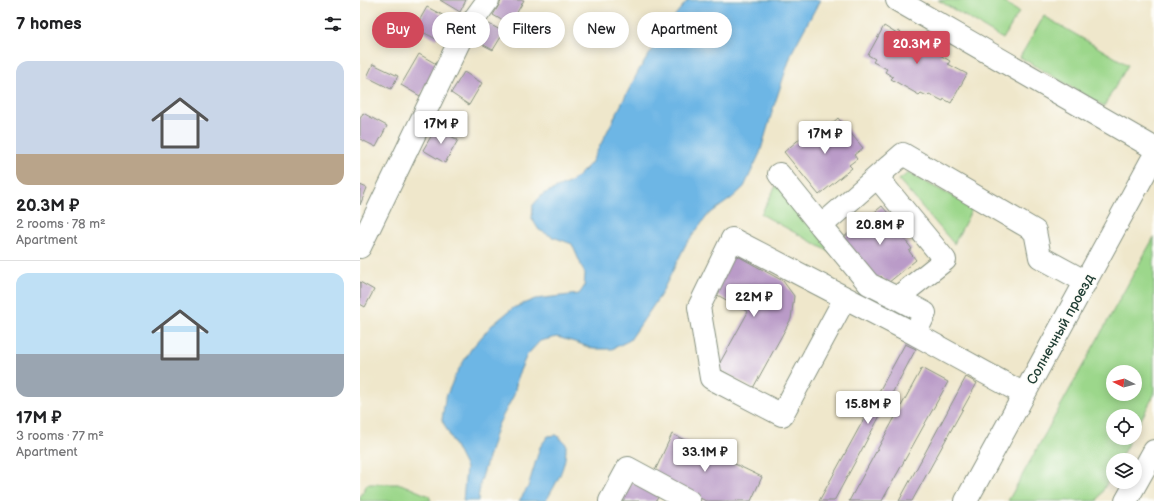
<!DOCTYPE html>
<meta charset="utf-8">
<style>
:root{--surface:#fff;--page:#f6f6f6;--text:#202124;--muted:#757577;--line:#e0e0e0;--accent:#d1495b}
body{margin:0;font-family:"Balsamiq Sans",sans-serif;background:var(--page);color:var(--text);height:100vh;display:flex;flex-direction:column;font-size:15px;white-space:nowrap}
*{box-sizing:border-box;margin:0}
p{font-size:13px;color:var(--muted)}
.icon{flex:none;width:22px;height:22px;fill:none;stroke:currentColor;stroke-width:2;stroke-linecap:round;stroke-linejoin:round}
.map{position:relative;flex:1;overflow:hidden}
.sheet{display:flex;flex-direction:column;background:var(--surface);width:360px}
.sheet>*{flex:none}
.banner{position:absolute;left:12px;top:12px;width:380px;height:36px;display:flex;gap:8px}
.needle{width:26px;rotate:276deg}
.tools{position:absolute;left:746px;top:365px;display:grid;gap:8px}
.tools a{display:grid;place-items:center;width:36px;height:36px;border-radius:50%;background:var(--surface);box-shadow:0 2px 10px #0003;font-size:20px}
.price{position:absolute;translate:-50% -34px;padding:0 9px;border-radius:4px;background:#fff;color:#222;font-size:13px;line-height:26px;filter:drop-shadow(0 1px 2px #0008)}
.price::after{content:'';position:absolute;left:50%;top:24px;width:12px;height:9px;margin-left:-6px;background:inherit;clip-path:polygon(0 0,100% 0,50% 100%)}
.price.on{background:var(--accent);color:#fff}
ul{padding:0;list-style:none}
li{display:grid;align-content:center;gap:8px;height:212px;padding:0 16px}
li+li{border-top:1px solid var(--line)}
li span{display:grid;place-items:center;height:124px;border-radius:12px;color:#555}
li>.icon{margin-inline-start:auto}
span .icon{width:72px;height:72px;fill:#fffc;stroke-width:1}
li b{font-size:17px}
h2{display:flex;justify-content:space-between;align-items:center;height:48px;padding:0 16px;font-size:17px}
.tag{padding:0 14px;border-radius:18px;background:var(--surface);box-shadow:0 2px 10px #0003;font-size:14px;line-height:36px}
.tag.on{background:var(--accent);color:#fff}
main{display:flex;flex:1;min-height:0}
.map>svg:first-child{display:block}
.green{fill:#9cd78b;stroke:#5e8a60;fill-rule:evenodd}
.water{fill:#6db6e5;stroke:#467a8c}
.building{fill:#ba9bc8}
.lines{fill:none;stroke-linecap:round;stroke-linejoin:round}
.minor-casing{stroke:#879280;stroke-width:24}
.minor{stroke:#fff;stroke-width:22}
.labels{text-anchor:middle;stroke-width:3;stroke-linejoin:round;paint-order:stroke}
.street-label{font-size:14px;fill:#1f3d34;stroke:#fdfcf7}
</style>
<main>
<section class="sheet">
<h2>7 homes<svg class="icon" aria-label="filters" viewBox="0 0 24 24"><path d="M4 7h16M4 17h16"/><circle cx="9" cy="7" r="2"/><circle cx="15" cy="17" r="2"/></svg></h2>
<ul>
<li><span style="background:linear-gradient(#c9d6e8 75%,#b9a48a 0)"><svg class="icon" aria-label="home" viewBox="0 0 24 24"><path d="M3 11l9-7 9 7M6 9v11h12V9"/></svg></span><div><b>20.3M ₽</b><p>2 rooms · 78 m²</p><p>Apartment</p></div></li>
<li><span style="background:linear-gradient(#bfe0f5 65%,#9aa5b1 0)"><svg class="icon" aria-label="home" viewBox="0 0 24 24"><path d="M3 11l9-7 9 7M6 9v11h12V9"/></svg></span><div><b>17M ₽</b><p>3 rooms · 77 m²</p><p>Apartment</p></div></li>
</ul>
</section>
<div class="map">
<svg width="794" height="501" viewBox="0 0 794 501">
<rect width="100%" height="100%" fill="#fdfcf7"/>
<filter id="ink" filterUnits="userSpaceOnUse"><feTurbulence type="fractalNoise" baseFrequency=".025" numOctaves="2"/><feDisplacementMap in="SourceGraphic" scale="8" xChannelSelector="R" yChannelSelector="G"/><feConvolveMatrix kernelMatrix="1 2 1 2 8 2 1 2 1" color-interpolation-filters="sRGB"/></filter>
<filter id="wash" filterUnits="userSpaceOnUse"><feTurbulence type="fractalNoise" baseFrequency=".012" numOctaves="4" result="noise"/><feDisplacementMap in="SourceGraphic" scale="16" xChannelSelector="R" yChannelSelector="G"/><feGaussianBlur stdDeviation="0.9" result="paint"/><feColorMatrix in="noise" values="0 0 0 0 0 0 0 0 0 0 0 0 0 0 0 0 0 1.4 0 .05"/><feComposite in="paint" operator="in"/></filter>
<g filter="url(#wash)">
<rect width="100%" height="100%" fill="#efe7cb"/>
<path class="green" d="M 578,0 L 640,0 L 659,12 L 643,39 Z
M 684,16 L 768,65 L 744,106 L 660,57 Z
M 548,173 L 613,207 L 594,244 L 539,180 Z
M 418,182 L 479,257 L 401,214 Z
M 794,237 L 794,395 L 775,431 L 775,416 L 753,416 L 753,438 L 771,438 L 759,460 L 753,460 L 753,472 L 737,501 L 648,501 ZM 753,372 L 775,372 L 775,394 L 753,394 Z
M 7,484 L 41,484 L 69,496 L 71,501 L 0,501 L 0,497 Z"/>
<path class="water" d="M 328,0 L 460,0 L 432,52 L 413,109 L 400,153 L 384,187 L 372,198 L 348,215 L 326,244 L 300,296 L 270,340 L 252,349 L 233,349 L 218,343 L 197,337 L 180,341 L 167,355 L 158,375 L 154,395 L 138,425 L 120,484 L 118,501 L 103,501 L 106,468 L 82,420 L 85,399 L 96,374 L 111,349 L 132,325 L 153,308 L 175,299 L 219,294 L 224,287 L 225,274 L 212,244 L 193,237 L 179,230 L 172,219 L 173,205 L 183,194 L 213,181 L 231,163 L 279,70 L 316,14 Z
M 197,435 L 206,444 C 207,466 197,482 186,501 L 159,501 L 168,487 L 180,447 L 188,436 Z"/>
<g id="blocks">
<path class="building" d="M 80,0 L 106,0 L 100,12 Z
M 142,0 L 164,0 L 150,25 L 133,15 Z
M 67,7 L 88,18 L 76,39 L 55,28 Z
M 129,24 L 144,32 L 133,50 L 118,42 Z
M 524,26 L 537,34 L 538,31 L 552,39 L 555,35 L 583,51 L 580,55 L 590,61 L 588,64 L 607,74 L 591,103 L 584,99 L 583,101 L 569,94 L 567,96 L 561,93 L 559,95 L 531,79 L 533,77 L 525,72 L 527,69 L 513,62 L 515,59 L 508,55 Z
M 59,54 L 78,65 L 60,96 L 41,85 Z
M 13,64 L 38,76 L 31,89 L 7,77 Z
M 104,72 L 122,83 L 109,105 L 91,93 Z
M 3,113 L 27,126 L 16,147 L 0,139 L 0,119 Z
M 478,118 L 503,148 L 494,155 L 497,159 L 489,165 L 492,168 L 459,195 L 424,152 L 455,126 L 458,129 L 467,123 L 469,126 Z
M 76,128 L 98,140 L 85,163 L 63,150 Z
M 0,185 L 7,188 L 0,205 Z
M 522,206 L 548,237 L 545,240 L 552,249 L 549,251 L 556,260 L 528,283 L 521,276 L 517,280 L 478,242 Z
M 374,254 L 423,281 L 434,296 L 431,319 L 393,388 L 357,368 L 388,312 L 352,292 Z
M 0,282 L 14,290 L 5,307 L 0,304 Z
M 545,344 L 556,349 L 474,501 L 459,501 Z
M 562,368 L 588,382 L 522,501 L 489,501 Z
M 606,377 L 617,383 L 552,501 L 539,501 Z
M 312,434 L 402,477 L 391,501 L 346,501 L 293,475 Z
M 272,481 L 299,495 L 296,501 L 261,501 Z"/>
</g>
</g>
<g filter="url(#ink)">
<use href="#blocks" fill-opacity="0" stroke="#879280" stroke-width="1"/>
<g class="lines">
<defs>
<path id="minor" d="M 537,0 L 794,148
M 419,174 L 461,226 L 543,154 L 675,231 L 680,257 L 726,282
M 461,226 L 509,284 L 537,298 L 585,260 L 517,177
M 0,247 L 102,36 L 128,0
M 485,298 L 422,415 L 351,378 L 339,307 L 372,239 L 555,334
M 537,298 L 565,313 L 555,334 L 664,394
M 250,501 L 268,468 L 329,501
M 606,501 L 794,156
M 766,501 L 794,451"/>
</defs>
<use href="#minor" class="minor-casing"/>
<use href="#minor" class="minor"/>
</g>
</g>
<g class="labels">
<g class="street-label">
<text transform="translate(700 329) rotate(-61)" y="5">Солнечный проезд</text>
</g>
</g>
</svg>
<div class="tools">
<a><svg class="needle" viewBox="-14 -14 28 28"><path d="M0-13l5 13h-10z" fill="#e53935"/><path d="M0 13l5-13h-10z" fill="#757577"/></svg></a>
<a><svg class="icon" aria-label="locate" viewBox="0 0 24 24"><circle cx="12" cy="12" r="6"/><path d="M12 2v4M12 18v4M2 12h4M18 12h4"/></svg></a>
<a><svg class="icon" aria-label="layers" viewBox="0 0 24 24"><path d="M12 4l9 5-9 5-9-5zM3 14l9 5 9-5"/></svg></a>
</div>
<b class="price on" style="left:557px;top:65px">20.3M ₽</b>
<b class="price" style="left:81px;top:145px">17M ₽</b>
<b class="price" style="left:465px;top:155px">17M ₽</b>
<b class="price" style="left:520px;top:246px">20.8M ₽</b>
<b class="price" style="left:394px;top:318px">22M ₽</b>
<b class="price" style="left:508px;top:425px">15.8M ₽</b>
<b class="price" style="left:345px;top:473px">33.1M ₽</b>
<div class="banner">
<a class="tag on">Buy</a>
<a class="tag">Rent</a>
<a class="tag">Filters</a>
<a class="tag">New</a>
<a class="tag">Apartment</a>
</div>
</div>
</main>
